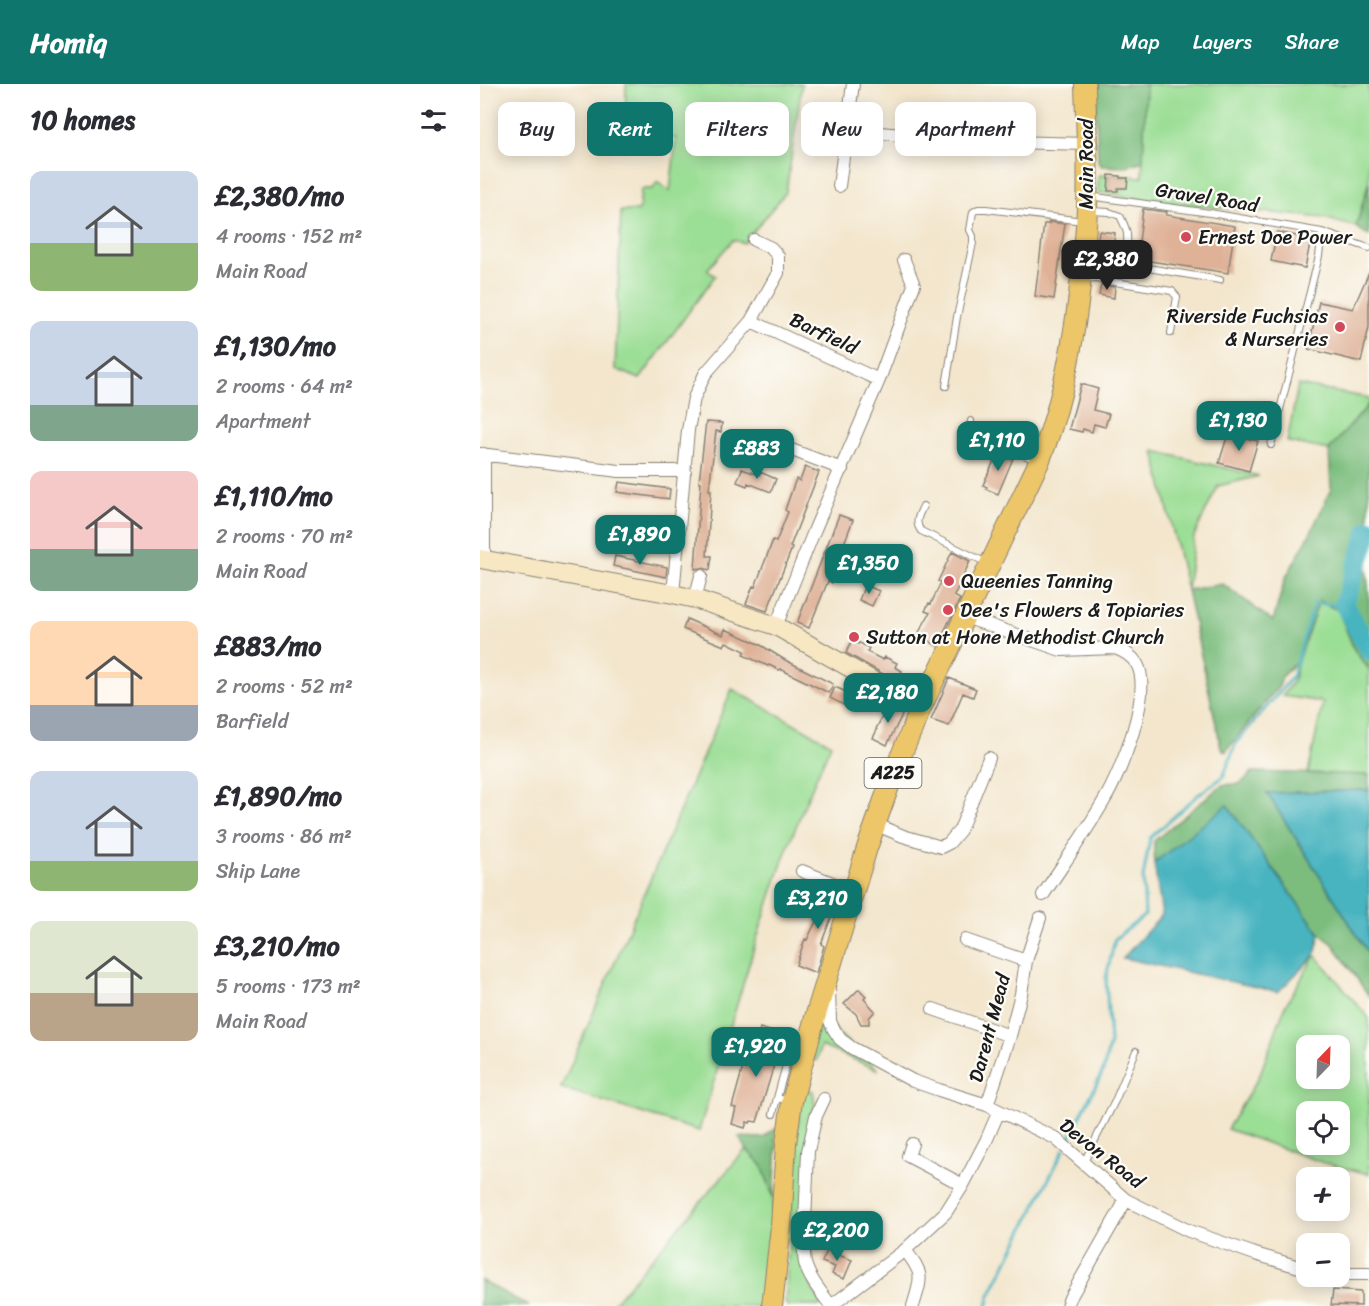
<!DOCTYPE html>
<meta charset="utf-8">
<style>
:root{--surface:#fff;--page:#f7f7f7;--text:#2b2b33;--muted:#7c7c81;--accent:#0f766e}
body{margin:0;font-family:Sriracha,sans-serif;background:var(--page);color:var(--text);height:100vh;display:flex;flex-direction:column;font-size:22px;white-space:nowrap}
*{box-sizing:border-box;margin:0}
p{font-size:20px;color:var(--muted)}
.icon{flex:none;width:33px;height:33px;fill:none;stroke:currentColor;stroke-width:2;stroke-linecap:round;stroke-linejoin:round}
.map{position:relative;flex:1;overflow:hidden}
.sheet{display:flex;flex-direction:column;background:var(--surface);width:480px}
.sheet>*{flex:none}
.banner{position:absolute;left:18px;top:18px;width:570px;height:54px;display:flex;gap:12px}
.needle{width:39px;rotate:23deg}
.fabs{position:absolute;left:816px;top:951px;display:grid;gap:12px}
.fabs a{display:grid;place-items:center;width:54px;height:54px;border-radius:12px;background:var(--surface);box-shadow:0 3px 15px #0003;font-size:30px}
.price{position:absolute;translate:-50% -51px;padding:0 14px;border-radius:12px;background:var(--accent);color:#fff;font-size:20px;line-height:39px;filter:drop-shadow(0 2px 3px #0008)}
.price::after{content:'';position:absolute;left:50%;top:36px;width:18px;height:14px;margin-left:-9px;background:inherit;clip-path:polygon(0 0,100% 0,50% 100%)}
.price.selected{background:#222;color:#fff}
ul{padding:0;list-style:none}
li{display:flex;align-items:center;gap:18px;height:150px;padding:0 30px}
li span{display:grid;place-items:center;flex:none;width:168px;height:120px;border-radius:12px;color:#555}
li>.icon{margin-inline-start:auto}
span .icon{width:72px;height:72px;fill:#fffc;stroke-width:1}
li b{font-size:26px}
h2{display:flex;justify-content:space-between;align-items:center;height:72px;padding:0 30px;font-size:26px}
.pill{padding:0 21px;border-radius:12px;background:var(--surface);box-shadow:0 3px 15px #0003;font-size:21px;line-height:54px}
.pill.selected{background:var(--accent);color:#fff}
header{display:flex;align-items:center;gap:36px;box-sizing:border-box;height:84px;padding:0 30px;background:var(--accent);color:#fff}
header strong{font-size:28px}
nav{display:flex;gap:33px;margin-inline-start:auto;font-size:21px}
main{display:flex;flex:1;min-height:0}
.map>svg:first-child{display:block}
.green{fill:#9bde95;stroke:#5c7d58;stroke-width:1.5;fill-rule:evenodd}
.forest{fill:#7cbd7e;stroke:#4c6c4d;stroke-width:1.5}
.water{fill:#46b4c0;stroke:#31686e;stroke-width:1.5}
.lines{fill:none;stroke-linecap:round;stroke-linejoin:round}
.stream{stroke:#46b4c0;stroke-width:3}
.river{stroke:#46b4c0;stroke-width:20}
.building{fill:#dfb298}
.lane-casing{stroke:#888174;stroke-width:8}
.street-casing{stroke:#888174;stroke-width:14}
.secondary-casing{stroke:#888174;stroke-width:20}
.primary-casing{stroke:#888174;stroke-width:22}
.lane{stroke:#fff;stroke-width:6}
.street{stroke:#fff;stroke-width:12}
.secondary{stroke:#f7e8c3;stroke-width:18}
.primary{stroke:#ecc669;stroke-width:20}
.poi-dot{fill:#d1495b;stroke:#fdfcf7;stroke-width:2}
.labels{text-anchor:middle;stroke-width:4.5;stroke-linejoin:round;paint-order:stroke}
.shield{fill:#fdfcf7;stroke:#605f5e;stroke-width:1.5}
.shield-label{font-size:18px;font-weight:bold;fill:#1c1c1c}
.street-label{font-size:20px;fill:#1c1c1c;stroke:#fdfcf7}
.poi-label{font-size:20px;fill:#1c1c1c;stroke:#fdfcf7;text-anchor:start}
</style>
<header>
<strong>Homiq</strong>
<nav><a>Map</a><a>Layers</a><a>Share</a></nav>
</header>
<main>
<section class="sheet">
<h2>10 homes<svg class="icon" aria-label="filters" viewBox="0 0 24 24"><path d="M4 7h16M4 17h16"/><circle cx="9" cy="7" r="2"/><circle cx="15" cy="17" r="2"/></svg></h2>
<ul>
<li><span style="background:linear-gradient(#c9d6e8 60%,#8fb573 0)"><svg class="icon" aria-label="home" viewBox="0 0 24 24"><path d="M3 11l9-7 9 7M6 9v11h12V9"/></svg></span><div><b>£2,380/mo</b><p>4 rooms · 152 m²</p><p>Main Road</p></div></li>
<li><span style="background:linear-gradient(#c9d6e8 70%,#7fa58c 0)"><svg class="icon" aria-label="home" viewBox="0 0 24 24"><path d="M3 11l9-7 9 7M6 9v11h12V9"/></svg></span><div><b>£1,130/mo</b><p>2 rooms · 64 m²</p><p>Apartment</p></div></li>
<li><span style="background:linear-gradient(#f6c9c9 65%,#7fa58c 0)"><svg class="icon" aria-label="home" viewBox="0 0 24 24"><path d="M3 11l9-7 9 7M6 9v11h12V9"/></svg></span><div><b>£1,110/mo</b><p>2 rooms · 70 m²</p><p>Main Road</p></div></li>
<li><span style="background:linear-gradient(#ffd9b3 70%,#9aa5b1 0)"><svg class="icon" aria-label="home" viewBox="0 0 24 24"><path d="M3 11l9-7 9 7M6 9v11h12V9"/></svg></span><div><b>£883/mo</b><p>2 rooms · 52 m²</p><p>Barfield</p></div></li>
<li><span style="background:linear-gradient(#c9d6e8 75%,#8fb573 0)"><svg class="icon" aria-label="home" viewBox="0 0 24 24"><path d="M3 11l9-7 9 7M6 9v11h12V9"/></svg></span><div><b>£1,890/mo</b><p>3 rooms · 86 m²</p><p>Ship Lane</p></div></li>
<li><span style="background:linear-gradient(#dfe7d0 60%,#b9a48a 0)"><svg class="icon" aria-label="home" viewBox="0 0 24 24"><path d="M3 11l9-7 9 7M6 9v11h12V9"/></svg></span><div><b>£3,210/mo</b><p>5 rooms · 173 m²</p><p>Main Road</p></div></li>
</ul>
</section>
<div class="map">
<svg width="889" height="1222" viewBox="0 0 889 1222">
<rect width="100%" height="100%" fill="#fdfcf7"/>
<filter id="ink" filterUnits="userSpaceOnUse"><feTurbulence type="fractalNoise" baseFrequency=".0167" numOctaves="2"/><feDisplacementMap in="SourceGraphic" scale="12" xChannelSelector="R" yChannelSelector="G"/><feConvolveMatrix kernelMatrix="1 2 1 2 8 2 1 2 1" color-interpolation-filters="sRGB"/></filter>
<filter id="wash" filterUnits="userSpaceOnUse"><feTurbulence type="fractalNoise" baseFrequency=".008" numOctaves="4" result="noise"/><feDisplacementMap in="SourceGraphic" scale="24" xChannelSelector="R" yChannelSelector="G"/><feGaussianBlur stdDeviation="1.35" result="paint"/><feColorMatrix in="noise" values="0 0 0 0 0 0 0 0 0 0 0 0 0 0 0 0 0 1.4 0 .05"/><feComposite in="paint" operator="in"/></filter>
<g filter="url(#wash)">
<rect width="100%" height="100%" fill="#f3e6cd"/>
<path class="green" d="M 146,0 L 322,0 L 306,108 L 264,159 L 253,156 L 227,186 L 235,192 L 160,295 L 135,285 L 141,127 L 159,127 L 161,105 L 173,105 L 177,98 L 190,107 L 196,54 L 145,51 Z
M 666,0 L 889,0 L 889,98 L 876,143 L 844,134 L 680,118 L 618,108 L 618,93 L 621,91 L 662,93 ZM 629,91 L 640,92 L 640,94 L 647,95 L 647,104 L 638,104 L 638,107 L 628,106 Z
M 818,301 L 889,314 L 889,320 L 849,366 L 807,358 Z
M 674,367 L 779,392 L 738,402 L 714,452 L 707,506 Z
M 839,517 L 858,526 L 875,567 L 889,585 L 889,691 L 828,689 L 843,618 L 802,612 L 814,596 L 818,576 Z
M 252,605 L 351,660 L 327,715 L 304,773 L 276,857 L 219,1047 L 81,1004 Z
M 835,871 L 889,934 L 889,1090 L 844,1079 L 747,1045 L 779,993 L 805,922 ZM 826,962 L 860,962 L 860,994 L 826,994 ZM 826,1028 L 860,1028 L 860,1060 L 826,1060 Z
M 344,921 L 345,937 L 399,986 L 341,962 L 336,977 L 330,975 Z
M 326,1004 L 333,1007 L 335,1022 L 328,1046 L 331,1202 L 342,1220 L 339,1222 L 307,1222 L 305,1217 L 306,1210 L 314,1064 L 323,1008 Z
M 266,1065 L 282,1081 L 294,1115 L 283,1222 L 131,1222 Z"/>
<path class="forest" d="M 615,0 L 666,0 L 663,77 L 644,83 L 622,82 L 618,78 Z
M 889,98 L 889,152 L 876,143 Z
M 889,320 L 889,457 L 885,474 L 889,512 L 889,585 L 875,567 L 858,526 L 839,517 L 818,576 L 803,591 L 799,602 L 745,668 L 741,663 L 707,506 L 743,500 L 793,537 L 805,495 L 832,446 L 851,405 L 849,366 Z
M 772,688 L 889,691 L 889,706 L 787,709 L 889,870 L 889,912 L 853,860 L 840,850 L 747,722 L 674,779 L 674,757 L 742,701 L 759,700 L 767,694 Z
M 295,1045 L 297,1046 L 295,1056 L 297,1057 L 294,1115 L 282,1081 L 266,1065 L 259,1053 L 283,1054 Z
M 0,1196 L 49,1222 L 0,1222 Z"/>
<path class="water" d="M 889,706 L 889,870 L 787,709 Z
M 747,721 L 840,850 L 835,871 L 798,908 L 643,874 L 682,831 L 674,779 Z"/>
<g class="lines">
<path class="stream" d="M 587,1059 L 623,987 L 630,959 L 626,894 L 635,855 L 665,831 L 663,794 L 670,754 L 718,711 L 743,693 L 756,659 L 812,593 L 834,520 L 864,520
M 507,1222 L 510,1211 L 584,1065"/>
<path class="river" d="M 889,446 L 864,520 L 889,566"/>
</g>
<g id="blocks">
<path class="building" d="M 629,91 L 640,92 L 640,94 L 648,94 L 647,104 L 638,104 L 638,107 L 628,107 Z
M 663,125 L 687,128 L 686,131 L 755,142 L 748,189 L 657,175 Z
M 569,138 L 585,140 L 574,215 L 555,212 L 564,140 L 569,140 Z
M 619,147 L 635,149 L 631,184 L 615,182 Z
M 797,148 L 831,155 L 825,184 L 791,177 Z
M 889,188 L 889,243 L 881,278 L 828,265 L 839,218 L 873,225 Z
M 621,201 L 635,203 L 634,214 L 619,211 Z
M 601,300 L 618,305 L 613,326 L 629,330 L 625,343 L 614,340 L 612,348 L 603,345 L 602,348 L 589,345 Z
M 226,338 L 242,339 L 241,348 L 236,347 L 229,406 L 231,406 L 227,472 L 232,472 L 230,486 L 222,484 L 215,485 L 221,398 L 219,398 Z
M 535,343 L 548,348 L 541,364 L 525,357 L 530,344 L 534,346 Z
M 748,350 L 778,357 L 769,387 L 739,379 Z
M 519,366 L 534,372 L 518,410 L 506,405 L 507,403 L 503,401 Z
M 325,383 L 339,388 L 310,463 L 312,464 L 287,527 L 266,520 L 273,502 L 275,503 L 293,456 L 296,458 L 308,428 L 305,426 L 313,403 L 316,395 L 320,397 Z
M 262,385 L 279,391 L 280,388 L 296,395 L 291,408 L 268,399 L 267,402 L 257,398 Z
M 139,398 L 190,405 L 189,415 L 137,408 Z
M 359,431 L 373,436 L 355,483 L 358,485 L 352,499 L 348,497 L 329,544 L 317,539 Z
M 177,434 L 189,436 L 186,457 L 170,456 L 172,438 L 176,438 Z
M 472,468 L 490,477 L 474,512 L 480,515 L 457,562 L 438,550 L 450,529 L 445,527 L 449,519 L 451,520 L 461,498 L 458,497 Z
M 135,472 L 187,483 L 186,493 L 133,482 Z
M 385,501 L 399,507 L 392,522 L 379,516 Z
M 207,535 L 243,551 L 245,545 L 279,560 L 305,576 L 353,600 L 349,609 L 300,585 L 299,586 L 289,581 L 288,582 L 263,571 L 265,567 L 246,558 L 244,562 L 203,545 Z
M 372,557 L 378,560 L 378,558 L 389,564 L 387,568 L 403,576 L 405,573 L 417,579 L 415,583 L 422,587 L 421,589 L 423,590 L 419,599 L 366,569 Z
M 469,594 L 496,605 L 493,613 L 483,609 L 469,642 L 451,636 Z
M 355,603 L 375,612 L 370,624 L 350,614 Z
M 409,619 L 424,627 L 407,661 L 393,654 L 397,646 L 396,645 Z
M 345,805 L 360,811 L 341,860 L 344,862 L 336,889 L 316,881 L 325,855 L 327,856 L 338,833 L 329,828 L 338,806 L 343,808 Z
M 379,905 L 386,912 L 384,915 L 395,927 L 389,934 L 389,940 L 381,940 L 376,930 L 364,920 Z
M 280,944 L 303,951 L 277,1038 L 271,1037 L 270,1039 L 267,1038 L 265,1044 L 252,1040 L 256,1024 L 252,1023 L 263,983 L 267,974 L 271,976 Z
M 357,1162 L 360,1167 L 358,1171 L 372,1176 L 364,1195 L 352,1190 L 355,1183 L 342,1178 L 348,1165 Z
M 853,1206 L 881,1208 L 881,1222 L 851,1221 Z"/>
</g>
</g>
<g filter="url(#ink)">
<use href="#blocks" fill-opacity="0" stroke="#888174" stroke-width="1.5"/>
<g class="lines">
<defs>
<path id="lane" d="M 609,112 L 730,129 L 842,148 L 839,172 L 791,361
M 611,127 L 629,128 L 640,132 C 643,138 646,143 647,150 C 648,163 645,173 656,182 L 740,196
M 842,148 L 889,164
M 603,193 L 692,207 L 697,213 L 691,249
M 466,302 L 477,233 L 493,159 L 493,152 L 490,146 L 493,128 L 498,125 L 506,125 L 603,137
M 491,337 L 489,348 L 556,376
M 443,422 C 439,431 434,438 441,447 L 507,479
M 309,1017 L 297,1014 L 312,959
M 293,1030 L 297,1014
M 604,1078 L 635,1017 L 656,967"/>
<path id="street" d="M 368,46 L 486,57 L 607,60
M 359,102 L 373,0
M 271,237 L 399,296
M 279,365 L 301,362 L 362,385
M 0,370 L 139,387 L 205,387
M 4,370 L 4,475
M 193,510 L 208,346 L 214,314 L 225,290 L 271,237 L 298,189 L 298,172 L 291,164 L 274,156
M 215,515 L 221,492
M 485,533 L 581,566 L 635,564 C 644,567 652,572 657,580 C 673,608 641,688 625,715 C 606,748 584,779 563,811
M 296,542 L 335,445 L 399,296 L 434,201 L 424,176
M 395,740 L 423,752 L 461,763 L 469,759 L 480,746 L 509,674
M 322,787 L 373,807
M 485,856 L 546,877
M 349,906 L 350,937 L 353,944 L 360,955 L 372,964 L 433,997 L 459,1006 L 507,1021 L 575,1054 L 646,1116 L 709,1147 L 775,1170 L 826,1185
M 453,925 L 530,952
M 344,1015 L 336,1032 L 328,1067 L 324,1163 C 324,1168 324,1174 325,1179 C 329,1195 342,1209 351,1222
M 507,1021 L 530,952 L 541,910 L 546,877 L 560,834
M 432,1060 L 428,1072 L 483,1101
M 425,1166 C 444,1190 442,1193 433,1222
M 860,1190 L 889,1190
M 351,1222 L 425,1166 L 466,1128 L 483,1101 L 506,1057 L 519,1027
M 587,1222 L 590,1214 L 646,1116"/>
<path id="secondary" d="M 0,475 L 193,510 L 215,515 L 296,542 L 441,624"/>
<path id="primary" d="M 292,1222 L 301,1142 L 306,1060 L 312,1017 L 334,937 L 387,764 L 414,688 L 441,624 L 559,378 C 580,327 591,273 598,219 C 602,187 606,155 607,123 C 609,82 606,41 605,0"/>
</defs>
<use href="#lane" class="lane-casing"/>
<use href="#street" class="street-casing"/>
<use href="#secondary" class="secondary-casing"/>
<use href="#primary" class="primary-casing"/>
<use href="#lane" class="lane"/>
<use href="#street" class="street"/>
<use href="#secondary" class="secondary"/>
<use href="#primary" class="primary"/>
</g>
</g>
<g class="poi-dot">
<circle cx="706" cy="153" r="6"/>
<circle cx="860" cy="243" r="6"/>
<circle cx="469" cy="497" r="6"/>
<circle cx="468" cy="526" r="6"/>
<circle cx="374" cy="553" r="6"/>
</g>
<g class="labels">
<rect class="shield" x="384.5" y="674" width="57" height="30" rx="4.5"/>
<g class="shield-label">
<text x="413" y="695">A225</text>
</g>
<g class="street-label">
<text transform="translate(606 80) rotate(-90)" y="7">Main Road</text>
<text transform="translate(727 113) rotate(9)" y="7">Gravel Road</text>
<text transform="translate(344 249) rotate(25)" y="7">Barfield</text>
<text transform="translate(509 944) rotate(-75)" y="7">Darent Mead</text>
<text transform="translate(622 1069) rotate(38)" y="7">Devon Road</text>
</g>
<g class="poi-label">
<text x="718" y="160">Ernest Doe Power</text>
<text x="848" y="239" text-anchor="end">Riverside Fuchsias<tspan x="848" dy="23">&amp; Nurseries</tspan></text>
<text x="481" y="504">Queenies Tanning</text>
<text x="480" y="533">Dee's Flowers &amp; Topiaries</text>
<text x="386" y="560">Sutton at Hone Methodist Church</text>
</g>
</g>
</svg>
<div class="fabs">
<a><svg class="needle" viewBox="-14 -14 28 28"><path d="M0-13l5 13h-10z" fill="#e53935"/><path d="M0 13l5-13h-10z" fill="#7c7c81"/></svg></a>
<a><svg class="icon" aria-label="locate" viewBox="0 0 24 24"><circle cx="12" cy="12" r="6"/><path d="M12 2v4M12 18v4M2 12h4M18 12h4"/></svg></a>
<a>+</a>
<a>−</a>
</div>
<b class="price selected" style="left:627px;top:207px">£2,380</b>
<b class="price" style="left:759px;top:368px">£1,130</b>
<b class="price" style="left:518px;top:388px">£1,110</b>
<b class="price" style="left:277px;top:396px">£883</b>
<b class="price" style="left:160px;top:482px">£1,890</b>
<b class="price" style="left:389px;top:511px">£1,350</b>
<b class="price" style="left:408px;top:640px">£2,180</b>
<b class="price" style="left:338px;top:846px">£3,210</b>
<b class="price" style="left:276px;top:994px">£1,920</b>
<b class="price" style="left:357px;top:1178px">£2,200</b>
<div class="banner">
<a class="pill">Buy</a>
<a class="pill selected">Rent</a>
<a class="pill">Filters</a>
<a class="pill">New</a>
<a class="pill">Apartment</a>
</div>
</div>
</main>
